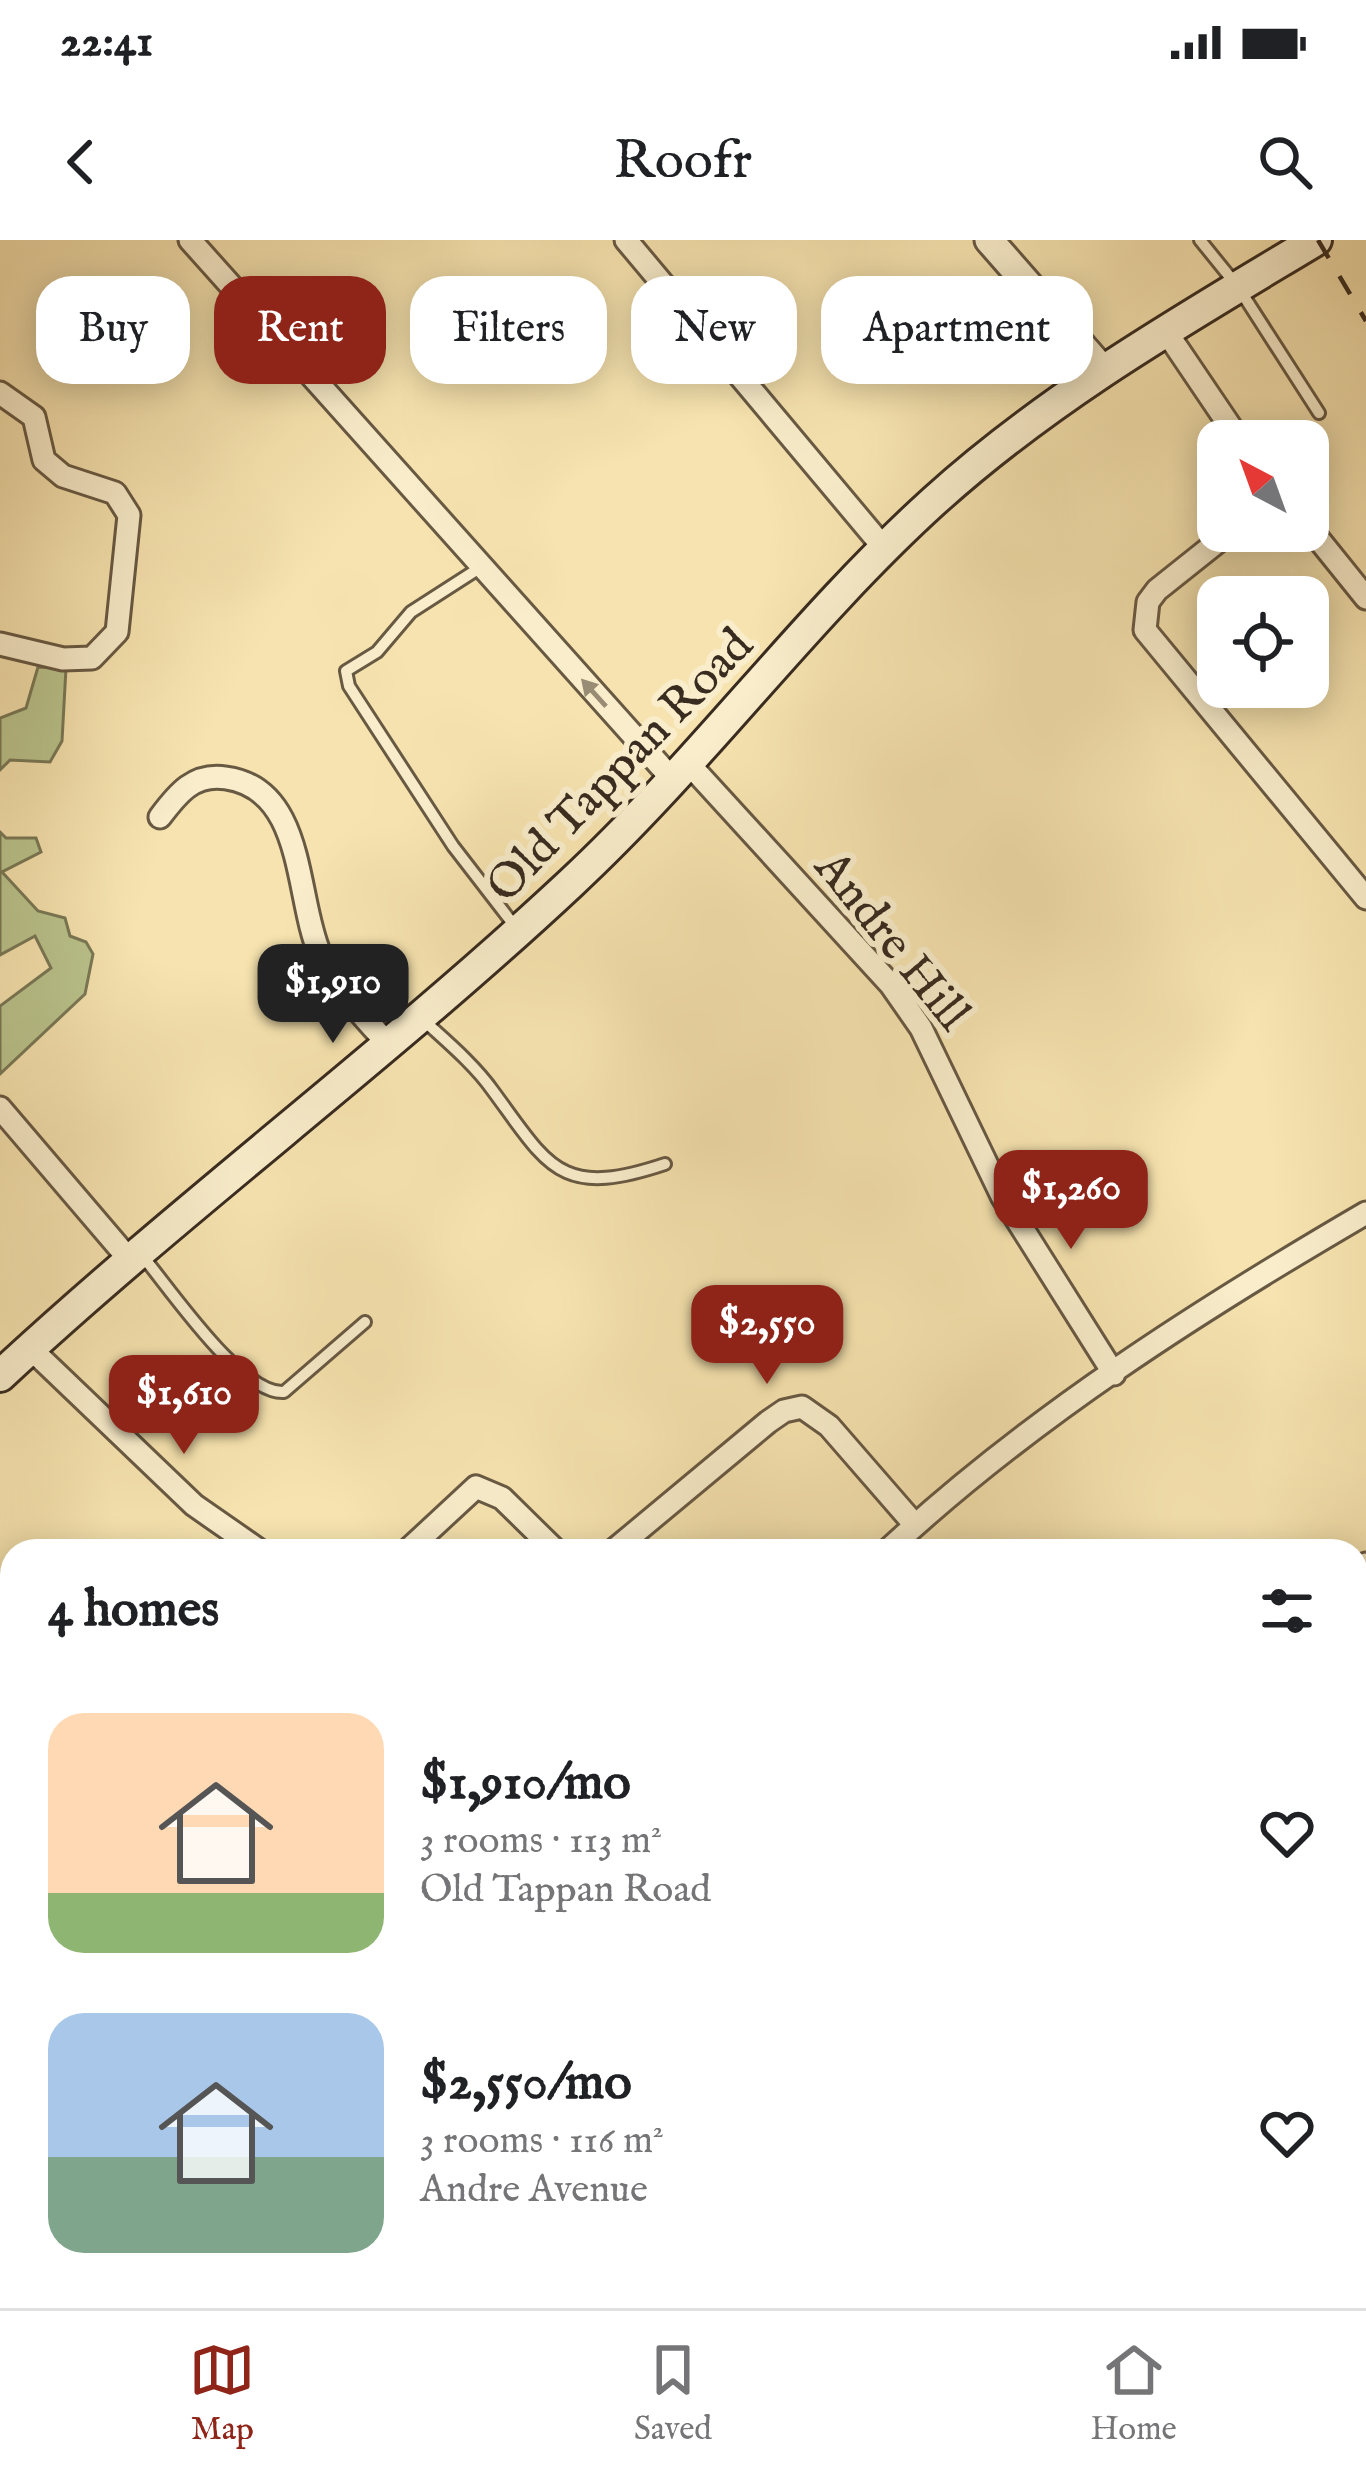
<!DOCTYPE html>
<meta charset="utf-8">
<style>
:root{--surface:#fff;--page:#f2f2f2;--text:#202124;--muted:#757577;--line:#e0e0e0;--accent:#8f2418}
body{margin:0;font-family:"IM FELL English",serif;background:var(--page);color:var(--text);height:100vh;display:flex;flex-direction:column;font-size:45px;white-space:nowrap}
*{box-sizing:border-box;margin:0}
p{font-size:39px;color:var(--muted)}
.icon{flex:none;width:66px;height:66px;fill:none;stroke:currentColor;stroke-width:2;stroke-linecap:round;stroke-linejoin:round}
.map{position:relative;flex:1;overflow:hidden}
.panel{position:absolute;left:0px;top:1299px;width:1368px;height:771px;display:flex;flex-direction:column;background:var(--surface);border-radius:36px 36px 0 0;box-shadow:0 6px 30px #0003}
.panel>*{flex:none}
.banner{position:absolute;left:36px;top:36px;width:1296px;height:108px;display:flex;gap:24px}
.needle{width:78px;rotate:319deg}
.tools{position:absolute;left:1197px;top:180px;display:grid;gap:24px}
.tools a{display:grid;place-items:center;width:132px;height:132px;border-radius:24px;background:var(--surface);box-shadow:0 6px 30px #0003;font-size:60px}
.price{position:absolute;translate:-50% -102px;padding:0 27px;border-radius:24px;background:var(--accent);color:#fff;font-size:39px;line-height:78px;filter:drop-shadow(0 3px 6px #0008)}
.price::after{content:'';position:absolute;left:50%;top:72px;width:36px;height:27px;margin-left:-18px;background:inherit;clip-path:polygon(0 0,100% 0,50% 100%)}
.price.active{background:#222;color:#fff}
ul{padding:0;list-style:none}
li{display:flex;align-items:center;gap:36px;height:300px;padding:0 48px}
li span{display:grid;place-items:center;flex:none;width:336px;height:240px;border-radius:36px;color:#555}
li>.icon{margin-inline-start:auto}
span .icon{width:144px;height:144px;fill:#fffc;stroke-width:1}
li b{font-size:51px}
h2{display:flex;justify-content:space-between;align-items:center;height:144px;padding:0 48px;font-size:51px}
.pill{padding:0 42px;border-radius:36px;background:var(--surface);box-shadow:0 6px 30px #0003;font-size:42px;line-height:108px}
.pill.active{background:var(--accent);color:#fff}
.status{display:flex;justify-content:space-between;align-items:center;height:84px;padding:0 60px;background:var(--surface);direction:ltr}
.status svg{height:33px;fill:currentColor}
header{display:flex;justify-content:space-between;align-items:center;height:156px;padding:0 48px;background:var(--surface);font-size:54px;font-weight:600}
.menu{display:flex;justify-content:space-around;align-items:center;height:168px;border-top:3px solid var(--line);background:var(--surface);font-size:33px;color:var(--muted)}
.menu a{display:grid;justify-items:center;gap:6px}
.menu .active{color:var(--accent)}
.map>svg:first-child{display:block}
.green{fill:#bac48d;stroke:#797856;stroke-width:3}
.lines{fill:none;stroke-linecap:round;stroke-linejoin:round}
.service-casing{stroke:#685943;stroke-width:16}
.minor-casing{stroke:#685943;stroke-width:27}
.tertiary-casing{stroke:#685943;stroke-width:33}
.secondary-casing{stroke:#382b1f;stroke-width:36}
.service{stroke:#f9edcb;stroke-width:10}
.minor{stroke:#f9edcb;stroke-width:21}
.tertiary{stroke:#f9edcb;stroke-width:27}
.secondary{stroke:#f9edcb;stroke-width:30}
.rail{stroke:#382b1f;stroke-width:4.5;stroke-dasharray:21 21;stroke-linecap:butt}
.oneway{fill:#988c75}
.labels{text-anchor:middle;stroke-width:12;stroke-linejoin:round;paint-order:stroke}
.street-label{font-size:48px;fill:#382b1f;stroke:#f9edcb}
</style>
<div class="status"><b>22:41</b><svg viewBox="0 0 49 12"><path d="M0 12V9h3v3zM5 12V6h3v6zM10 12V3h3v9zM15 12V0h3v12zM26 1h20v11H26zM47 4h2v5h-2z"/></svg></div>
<header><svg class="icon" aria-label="back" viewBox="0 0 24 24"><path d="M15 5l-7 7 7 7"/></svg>Roofr<svg class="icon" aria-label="search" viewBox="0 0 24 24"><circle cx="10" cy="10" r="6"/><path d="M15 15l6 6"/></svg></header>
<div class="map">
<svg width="1366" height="2068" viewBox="0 0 1366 2068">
<rect width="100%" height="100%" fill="#f6e3af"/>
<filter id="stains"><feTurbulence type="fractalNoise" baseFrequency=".00167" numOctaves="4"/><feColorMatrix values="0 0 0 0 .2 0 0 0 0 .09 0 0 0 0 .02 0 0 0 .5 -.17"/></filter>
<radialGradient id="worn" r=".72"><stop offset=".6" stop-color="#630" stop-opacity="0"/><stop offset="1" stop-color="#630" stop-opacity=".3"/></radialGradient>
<path class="green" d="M 38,427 L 66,428 L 62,501 L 50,522 L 10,520 L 0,530 L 0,478 L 26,468 Z
M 0,592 L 6,598 L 36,598 L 41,612 L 2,632 L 38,671 L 65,678 L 70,696 L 86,702 L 93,714 L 85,754 L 0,834 L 0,766 L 51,728 L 35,696 L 0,715 Z
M 12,1670 L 12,2058 L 343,2058 L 343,2068 L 0,2068 L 0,1677 Z"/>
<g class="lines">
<defs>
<path id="service" d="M 1200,0 L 1238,47 L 1319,173
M 481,327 L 411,372 L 377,412 L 346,431 L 349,446 L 453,606 L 517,689
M 421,778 C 445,800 474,824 493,851 C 549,927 560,959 665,924
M 140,1013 C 169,1047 241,1155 284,1152 L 365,1082"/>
<path id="minor" d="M 190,0 L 673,540
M 626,0 L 884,308
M 1165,90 L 1240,201
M 0,153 L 34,177 L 44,220 L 63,236 L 115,253 L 129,275 L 117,392 L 92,418 L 63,419 L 0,404
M 1308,286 L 1366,358
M 1231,291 L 1157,350 L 1148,362 L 1145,390 L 1366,658
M 689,524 L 891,745 L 921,788 L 1002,956 L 1114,1134
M 160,577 C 178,553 194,533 226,538 C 306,549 295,658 320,714 C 336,749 362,775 387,803
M 0,868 L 128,1018
M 30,1108 L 194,1265 L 260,1311
M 407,1311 L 476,1247 L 502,1258 L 556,1311
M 613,1311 L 768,1182 L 784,1171 L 802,1167 L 829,1186 L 915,1285
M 887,1311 C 1030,1178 1198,1071 1366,973
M 1356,1328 L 1366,1324
M 1356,1476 L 1366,1485
M 0,1928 L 12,1945
M 62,2058 L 63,2061
M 949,2058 L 956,2068
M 1300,2058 L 1317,2068
M 470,2068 L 471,2058
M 1359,2068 L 1366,2059"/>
<path id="tertiary" d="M 989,0 L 1102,129"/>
<path id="secondary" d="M 0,1136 C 184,965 387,815 571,643 C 700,523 804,379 934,261 C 1050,156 1183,80 1316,0"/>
</defs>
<use href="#service" class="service-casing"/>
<use href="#minor" class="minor-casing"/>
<use href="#tertiary" class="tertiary-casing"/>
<use href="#secondary" class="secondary-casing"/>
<use href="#service" class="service"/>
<use href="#minor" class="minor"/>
<use href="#tertiary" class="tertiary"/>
<use href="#secondary" class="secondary"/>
<path class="rail" d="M 1318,0 L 1366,81"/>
</g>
<defs><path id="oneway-solid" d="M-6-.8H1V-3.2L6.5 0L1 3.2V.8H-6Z" transform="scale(3)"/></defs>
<use class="oneway" href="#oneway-solid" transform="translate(594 453) rotate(-132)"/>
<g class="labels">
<g class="street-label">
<text transform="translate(618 524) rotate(-46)" y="17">Old Tappan Road</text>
<text transform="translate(894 699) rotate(51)" y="17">Andre Hill</text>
</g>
</g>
<rect width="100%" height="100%" filter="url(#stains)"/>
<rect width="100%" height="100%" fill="url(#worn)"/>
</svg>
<div class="tools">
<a><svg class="needle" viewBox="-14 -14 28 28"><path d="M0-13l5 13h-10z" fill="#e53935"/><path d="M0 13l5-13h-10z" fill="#757577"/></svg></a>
<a><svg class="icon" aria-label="locate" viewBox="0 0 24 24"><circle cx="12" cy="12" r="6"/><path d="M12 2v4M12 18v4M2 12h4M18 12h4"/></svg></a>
</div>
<b class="price active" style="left:333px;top:806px">$1,910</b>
<b class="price" style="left:1071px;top:1012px">$1,260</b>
<b class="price" style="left:767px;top:1147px">$2,550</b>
<b class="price" style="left:184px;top:1217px">$1,610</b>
<div class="banner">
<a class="pill">Buy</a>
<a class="pill active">Rent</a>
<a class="pill">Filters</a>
<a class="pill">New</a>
<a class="pill">Apartment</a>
</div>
<section class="panel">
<h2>4 homes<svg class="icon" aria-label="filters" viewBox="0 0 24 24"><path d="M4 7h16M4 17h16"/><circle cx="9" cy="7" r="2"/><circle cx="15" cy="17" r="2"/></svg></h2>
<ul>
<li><span style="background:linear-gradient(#ffd9b3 75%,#8fb573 0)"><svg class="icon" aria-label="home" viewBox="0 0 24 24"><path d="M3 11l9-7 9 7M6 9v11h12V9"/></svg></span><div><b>$1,910/mo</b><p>3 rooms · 113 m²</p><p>Old Tappan Road</p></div><svg class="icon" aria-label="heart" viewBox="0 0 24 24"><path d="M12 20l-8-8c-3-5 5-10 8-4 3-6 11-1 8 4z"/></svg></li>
<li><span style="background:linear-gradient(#a9c7e8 60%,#7fa58c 0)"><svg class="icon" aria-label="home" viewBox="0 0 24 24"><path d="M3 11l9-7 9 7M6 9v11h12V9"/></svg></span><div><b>$2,550/mo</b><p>3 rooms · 116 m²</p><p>Andre Avenue</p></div><svg class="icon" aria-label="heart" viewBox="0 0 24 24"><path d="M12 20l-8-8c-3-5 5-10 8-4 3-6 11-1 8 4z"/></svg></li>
</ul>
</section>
</div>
<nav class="menu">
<a class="active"><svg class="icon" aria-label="map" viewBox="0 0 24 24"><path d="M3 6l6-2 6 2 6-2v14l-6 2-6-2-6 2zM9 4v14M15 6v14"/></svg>Map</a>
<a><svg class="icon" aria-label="saved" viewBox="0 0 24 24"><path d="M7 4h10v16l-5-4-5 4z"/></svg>Saved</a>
<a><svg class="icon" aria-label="home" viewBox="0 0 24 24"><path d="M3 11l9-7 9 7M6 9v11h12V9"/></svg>Home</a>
</nav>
